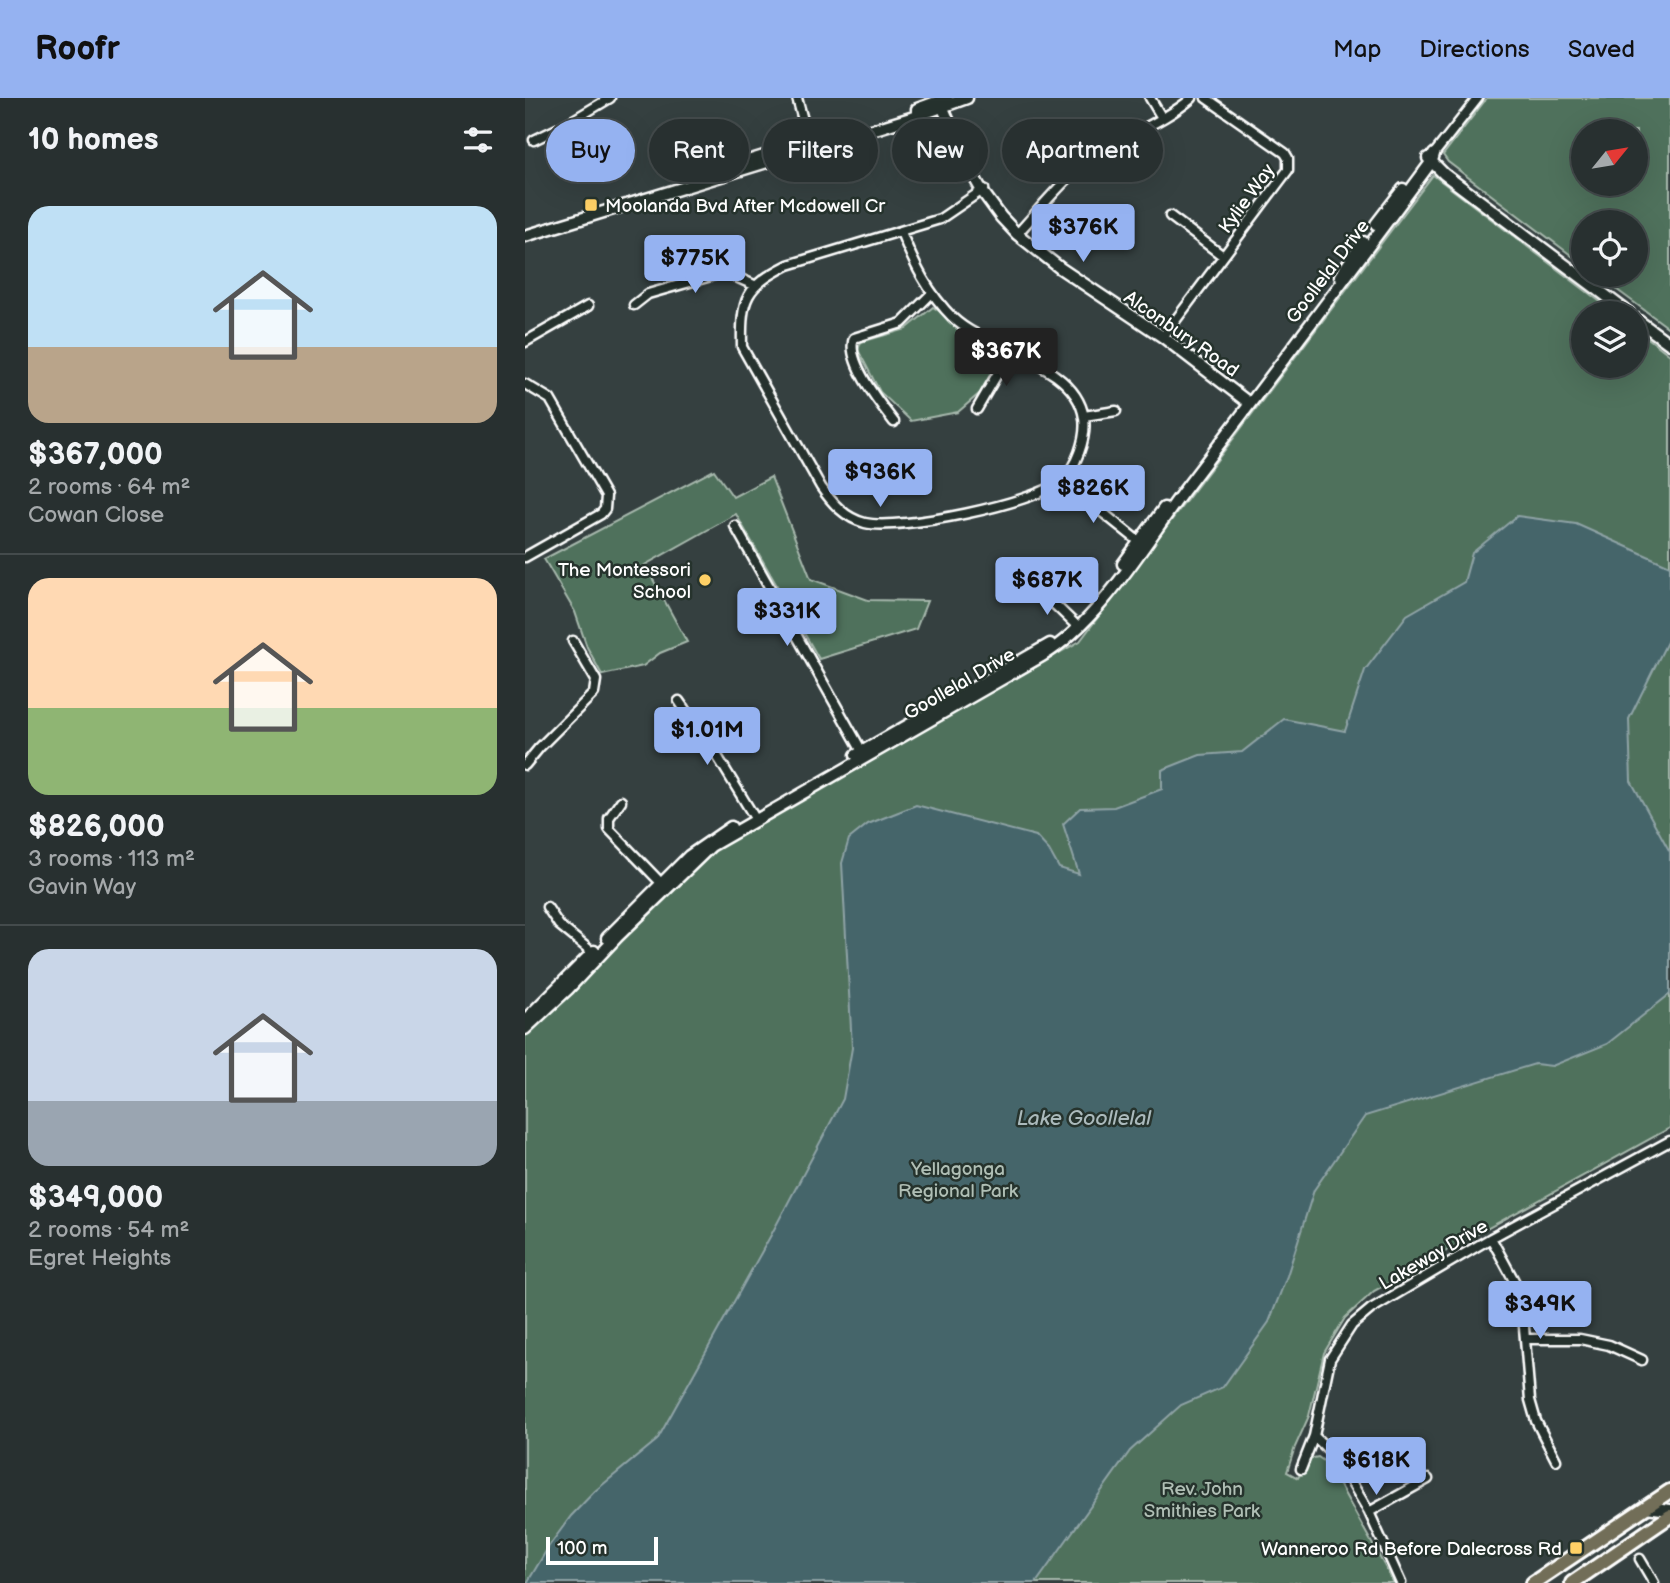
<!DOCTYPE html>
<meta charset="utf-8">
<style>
:root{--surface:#283030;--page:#303838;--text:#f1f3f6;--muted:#a5a9ab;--line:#444b4c;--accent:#95b2f1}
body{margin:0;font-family:"Balsamiq Sans",sans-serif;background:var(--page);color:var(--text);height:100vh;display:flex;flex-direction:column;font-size:26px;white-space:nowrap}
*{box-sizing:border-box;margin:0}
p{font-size:23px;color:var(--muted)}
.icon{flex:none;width:38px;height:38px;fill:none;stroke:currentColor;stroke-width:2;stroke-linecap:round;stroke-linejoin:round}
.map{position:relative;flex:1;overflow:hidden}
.details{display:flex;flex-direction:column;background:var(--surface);width:525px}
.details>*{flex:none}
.hud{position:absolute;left:21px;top:21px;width:665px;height:63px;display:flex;gap:14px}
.needle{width:46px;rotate:60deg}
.tools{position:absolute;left:1046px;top:21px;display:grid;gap:14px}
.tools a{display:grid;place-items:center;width:77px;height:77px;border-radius:50%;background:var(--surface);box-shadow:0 7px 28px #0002,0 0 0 2px var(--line);font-size:35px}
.scale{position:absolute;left:21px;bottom:18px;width:112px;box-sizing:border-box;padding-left:7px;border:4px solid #fff;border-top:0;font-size:19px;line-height:24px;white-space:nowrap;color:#fff;-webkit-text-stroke:5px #26332d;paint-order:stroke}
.price{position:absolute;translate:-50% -60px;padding:0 16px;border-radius:7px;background:var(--accent);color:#111;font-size:23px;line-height:46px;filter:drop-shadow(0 2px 4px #0008)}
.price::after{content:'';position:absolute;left:50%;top:42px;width:21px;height:16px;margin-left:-10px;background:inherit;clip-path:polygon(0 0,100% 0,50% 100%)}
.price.active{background:#222;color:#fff}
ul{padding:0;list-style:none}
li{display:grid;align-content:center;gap:14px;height:371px;padding:0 28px}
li+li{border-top:2px solid var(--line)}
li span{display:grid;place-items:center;height:217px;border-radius:21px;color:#555}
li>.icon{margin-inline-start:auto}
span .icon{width:126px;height:126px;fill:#fffc;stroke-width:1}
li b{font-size:30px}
h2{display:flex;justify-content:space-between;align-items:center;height:84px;padding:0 28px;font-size:30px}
.chip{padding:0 24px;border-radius:32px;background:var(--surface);box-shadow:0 7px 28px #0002,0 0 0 2px var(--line);font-size:24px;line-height:63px}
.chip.active{background:var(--accent);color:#111}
header{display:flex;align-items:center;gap:42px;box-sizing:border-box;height:98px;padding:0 35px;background:var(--accent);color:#111}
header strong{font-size:33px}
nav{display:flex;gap:38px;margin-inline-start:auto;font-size:24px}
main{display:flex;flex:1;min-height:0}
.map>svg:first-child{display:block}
.green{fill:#4f715b;stroke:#a7b8ad;stroke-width:2;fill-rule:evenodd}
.water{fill:#45656b;stroke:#8fa3a6;stroke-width:2}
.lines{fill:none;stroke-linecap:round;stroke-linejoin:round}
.minor-casing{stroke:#fff;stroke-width:13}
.tertiary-casing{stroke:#fff;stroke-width:15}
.trunk-casing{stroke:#fff;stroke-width:18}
.minor{stroke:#26332d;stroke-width:8}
.tertiary{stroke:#26332d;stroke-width:10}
.trunk{stroke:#726e59;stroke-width:12}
.poi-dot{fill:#ffd166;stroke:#26332d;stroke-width:2.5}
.labels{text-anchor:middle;stroke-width:5;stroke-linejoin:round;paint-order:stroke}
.street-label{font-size:19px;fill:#fff;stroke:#26332d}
.poi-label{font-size:19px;fill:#fff;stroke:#26332d;text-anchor:end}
.park-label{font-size:19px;fill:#b0bfb5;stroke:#26332d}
.water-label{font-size:21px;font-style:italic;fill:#abbabc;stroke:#26332d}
</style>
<header>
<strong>Roofr</strong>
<nav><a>Map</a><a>Directions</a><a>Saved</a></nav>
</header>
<main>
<section class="details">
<h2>10 homes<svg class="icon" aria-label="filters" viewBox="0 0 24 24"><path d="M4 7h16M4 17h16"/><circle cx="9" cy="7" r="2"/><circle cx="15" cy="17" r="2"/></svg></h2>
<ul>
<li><span style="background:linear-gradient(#bfe0f5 65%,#b9a48a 0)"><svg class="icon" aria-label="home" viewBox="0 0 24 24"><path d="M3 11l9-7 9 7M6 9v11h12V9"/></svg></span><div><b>$367,000</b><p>2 rooms · 64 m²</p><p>Cowan Close</p></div></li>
<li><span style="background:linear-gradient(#ffd9b3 60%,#8fb573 0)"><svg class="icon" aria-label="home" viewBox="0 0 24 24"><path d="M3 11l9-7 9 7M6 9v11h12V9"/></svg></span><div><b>$826,000</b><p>3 rooms · 113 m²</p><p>Gavin Way</p></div></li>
<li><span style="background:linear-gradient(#c9d6e8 70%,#9aa5b1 0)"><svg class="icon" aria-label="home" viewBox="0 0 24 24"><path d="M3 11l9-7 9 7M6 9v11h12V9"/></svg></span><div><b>$349,000</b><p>2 rooms · 54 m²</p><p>Egret Heights</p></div></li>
</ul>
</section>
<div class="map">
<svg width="1145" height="1485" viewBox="0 0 1145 1485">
<rect width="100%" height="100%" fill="#354040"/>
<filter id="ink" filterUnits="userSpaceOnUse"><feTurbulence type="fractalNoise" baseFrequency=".0143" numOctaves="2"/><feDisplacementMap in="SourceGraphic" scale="14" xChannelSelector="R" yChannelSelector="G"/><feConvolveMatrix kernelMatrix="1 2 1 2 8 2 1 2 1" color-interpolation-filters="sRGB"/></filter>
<g filter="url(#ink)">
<path class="green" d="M 962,0 L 1145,0 L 1145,231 L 1072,177 L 1111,177 L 1111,124 L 1059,124 L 1059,167 L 923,64 L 918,57 ZM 1059,33 L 1111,33 L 1111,86 L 1059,86 Z
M 908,77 L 1090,215 L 1059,215 L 1059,268 L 1111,268 L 1111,231 L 1145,257 L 1145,1030 L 849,1193 L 820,1220 L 799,1255 L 784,1318 L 770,1349 L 762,1374 L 773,1380 L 784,1361 L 793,1359 L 803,1366 L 869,1485 L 0,1485 L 0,935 L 190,752 L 555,543 Z
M 408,209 L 477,255 L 455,295 L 433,314 L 386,323 L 355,294 L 333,252 L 336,244 L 381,231 Z
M 189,372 L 208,399 L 246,379 L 286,481 L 343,502 L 402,503 L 391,531 L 294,561 L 211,416 L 120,467 L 162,544 L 135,555 L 118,568 L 77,577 L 62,549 L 50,514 L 19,461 Z"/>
<path class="water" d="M 992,418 L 1051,426 L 1145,468 L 1145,538 L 1104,621 L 1106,683 L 1145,754 L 1145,896 L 1082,946 L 1027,968 L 1010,966 L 840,1018 L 789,1092 L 762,1178 L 744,1224 L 698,1289 L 656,1307 L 605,1353 L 511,1485 L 2,1485 L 24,1448 L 46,1418 L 70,1393 L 132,1342 L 246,1137 L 318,1001 L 327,950 L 317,765 L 324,741 L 343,726 L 391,707 L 511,738 L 524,752 L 534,770 L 554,776 L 538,726 L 555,710 L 589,709 L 637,691 L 637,672 L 675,657 L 717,654 L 759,621 L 820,633 L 840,572 L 882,517 L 939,484 L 947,455 Z"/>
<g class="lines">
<defs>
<path id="minor" d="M 272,0 L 285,48
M 625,0 L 637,20
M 9,42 L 40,27 L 85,0
M 544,46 L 559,66
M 909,56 L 953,0
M 645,118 L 698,158
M 376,134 C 389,166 403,195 428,220 C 462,253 551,264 559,320 C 562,340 551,370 536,383 C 508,406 375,433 340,425 C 320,420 307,405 296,389 L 217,249 C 216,200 220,189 263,167 L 415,121 L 459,91
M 492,136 C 517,109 542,76 573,56 C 603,36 639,24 667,0
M 109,207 L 123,196 L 200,174 L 229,187
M 638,239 L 763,72 L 763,60 L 760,55 L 681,0
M 0,244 L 63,208
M 0,286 L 25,301 L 81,398 L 80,411 L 76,416 L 0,459
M 452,311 L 485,254
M 559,318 L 591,313
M 369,324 C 355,306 320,262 329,240 L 377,225 L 407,195
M 537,382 L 617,446
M 210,428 L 339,657
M 502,490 L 524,501 L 554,530
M 154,603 L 194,661 L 231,722
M 0,667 L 14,650 L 69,595 L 71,582 L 48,543
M 96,703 L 84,720 L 84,731 L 140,789
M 22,809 L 34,827 L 72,858
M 966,1140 L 992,1188 L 998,1217 L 1005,1302 L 1011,1323 L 1031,1362
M 1000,1241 L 1055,1241 L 1084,1247 L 1117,1262
M 789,1338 L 812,1360 L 844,1414 L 876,1485
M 776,1371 L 789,1338 L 805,1261 L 827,1227 L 846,1211 L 966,1140 L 1145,1043
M 844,1414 L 903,1381
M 1115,1461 L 1129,1485"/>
<path id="tertiary" d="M 415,3 L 443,68 L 457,93 L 476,119 L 492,136 L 535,170 L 638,239 L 724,305
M 392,11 L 422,0
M 903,60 L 919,76 L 1104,215
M 171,79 L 294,41
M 851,126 L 878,91
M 0,138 L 386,20 L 442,0
M 815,178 L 838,144
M 1111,221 L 1145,246
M 598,466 L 639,410
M 331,657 L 525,546
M 82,840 L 164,758 L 206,729
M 0,922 L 69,853
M 0,931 L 43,891 L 92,839 L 186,748 L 517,558 C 574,524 618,448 658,394 C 742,284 825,174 907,63 L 909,56
M 1121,1409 L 1145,1412"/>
<path id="trunk" d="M 1008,1485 L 1145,1393
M 1047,1485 L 1145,1418"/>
</defs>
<use href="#minor" class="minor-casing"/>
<use href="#tertiary" class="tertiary-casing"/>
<use href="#trunk" class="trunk-casing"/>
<use href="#minor" class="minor"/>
<use href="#tertiary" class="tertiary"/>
<use href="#trunk" class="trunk"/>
</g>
</g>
<g class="poi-dot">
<rect x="59" y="100" width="14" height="14" rx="3.5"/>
<circle cx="180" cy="482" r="7"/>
<rect x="1044" y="1443" width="14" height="14" rx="3.5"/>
</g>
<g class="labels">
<g class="street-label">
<text transform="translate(721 100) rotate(-54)" y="7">Kylie Way</text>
<text transform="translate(802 173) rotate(-53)" y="7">Goollelal Drive</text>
<text transform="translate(657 235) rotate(35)" y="7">Alconbury Road</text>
<text transform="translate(434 585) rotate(-30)" y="7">Goollelal Drive</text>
<text transform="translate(908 1156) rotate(-30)" y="7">Lakeway Drive</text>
</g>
<g class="poi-label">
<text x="80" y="114" text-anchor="start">Moolanda Bvd After Mcdowell Cr</text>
<text x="166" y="478">The Montessori<tspan x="166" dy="22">School</tspan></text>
<text x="1037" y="1457">Wanneroo Rd Before Dalecross Rd</text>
</g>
<g class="park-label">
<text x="433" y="1077">Yellagonga<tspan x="433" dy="22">Regional Park</tspan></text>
<text x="677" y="1397">Rev. John<tspan x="677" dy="22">Smithies Park</tspan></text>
</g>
<g class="water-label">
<text x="559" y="1027">Lake Goollelal</text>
</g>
</g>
</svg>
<div class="tools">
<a><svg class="needle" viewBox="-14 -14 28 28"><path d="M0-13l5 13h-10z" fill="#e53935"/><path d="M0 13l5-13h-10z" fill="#a5a9ab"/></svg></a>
<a><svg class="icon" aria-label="locate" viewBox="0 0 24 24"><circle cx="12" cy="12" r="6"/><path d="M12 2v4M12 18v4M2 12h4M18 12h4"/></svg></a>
<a><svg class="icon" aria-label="layers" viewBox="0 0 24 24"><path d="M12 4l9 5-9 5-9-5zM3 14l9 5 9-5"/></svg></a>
</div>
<div class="scale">100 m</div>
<b class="price" style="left:558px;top:166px">$376K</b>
<b class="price" style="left:170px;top:197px">$775K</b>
<b class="price active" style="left:481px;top:290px">$367K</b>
<b class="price" style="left:355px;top:411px">$936K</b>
<b class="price" style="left:568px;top:427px">$826K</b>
<b class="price" style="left:522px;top:519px">$687K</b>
<b class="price" style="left:262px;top:550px">$331K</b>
<b class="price" style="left:182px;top:669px">$1.01M</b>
<b class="price" style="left:1015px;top:1243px">$349K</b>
<b class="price" style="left:851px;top:1399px">$618K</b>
<div class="hud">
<a class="chip active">Buy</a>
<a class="chip">Rent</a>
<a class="chip">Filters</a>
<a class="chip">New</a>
<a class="chip">Apartment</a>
</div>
</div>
</main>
